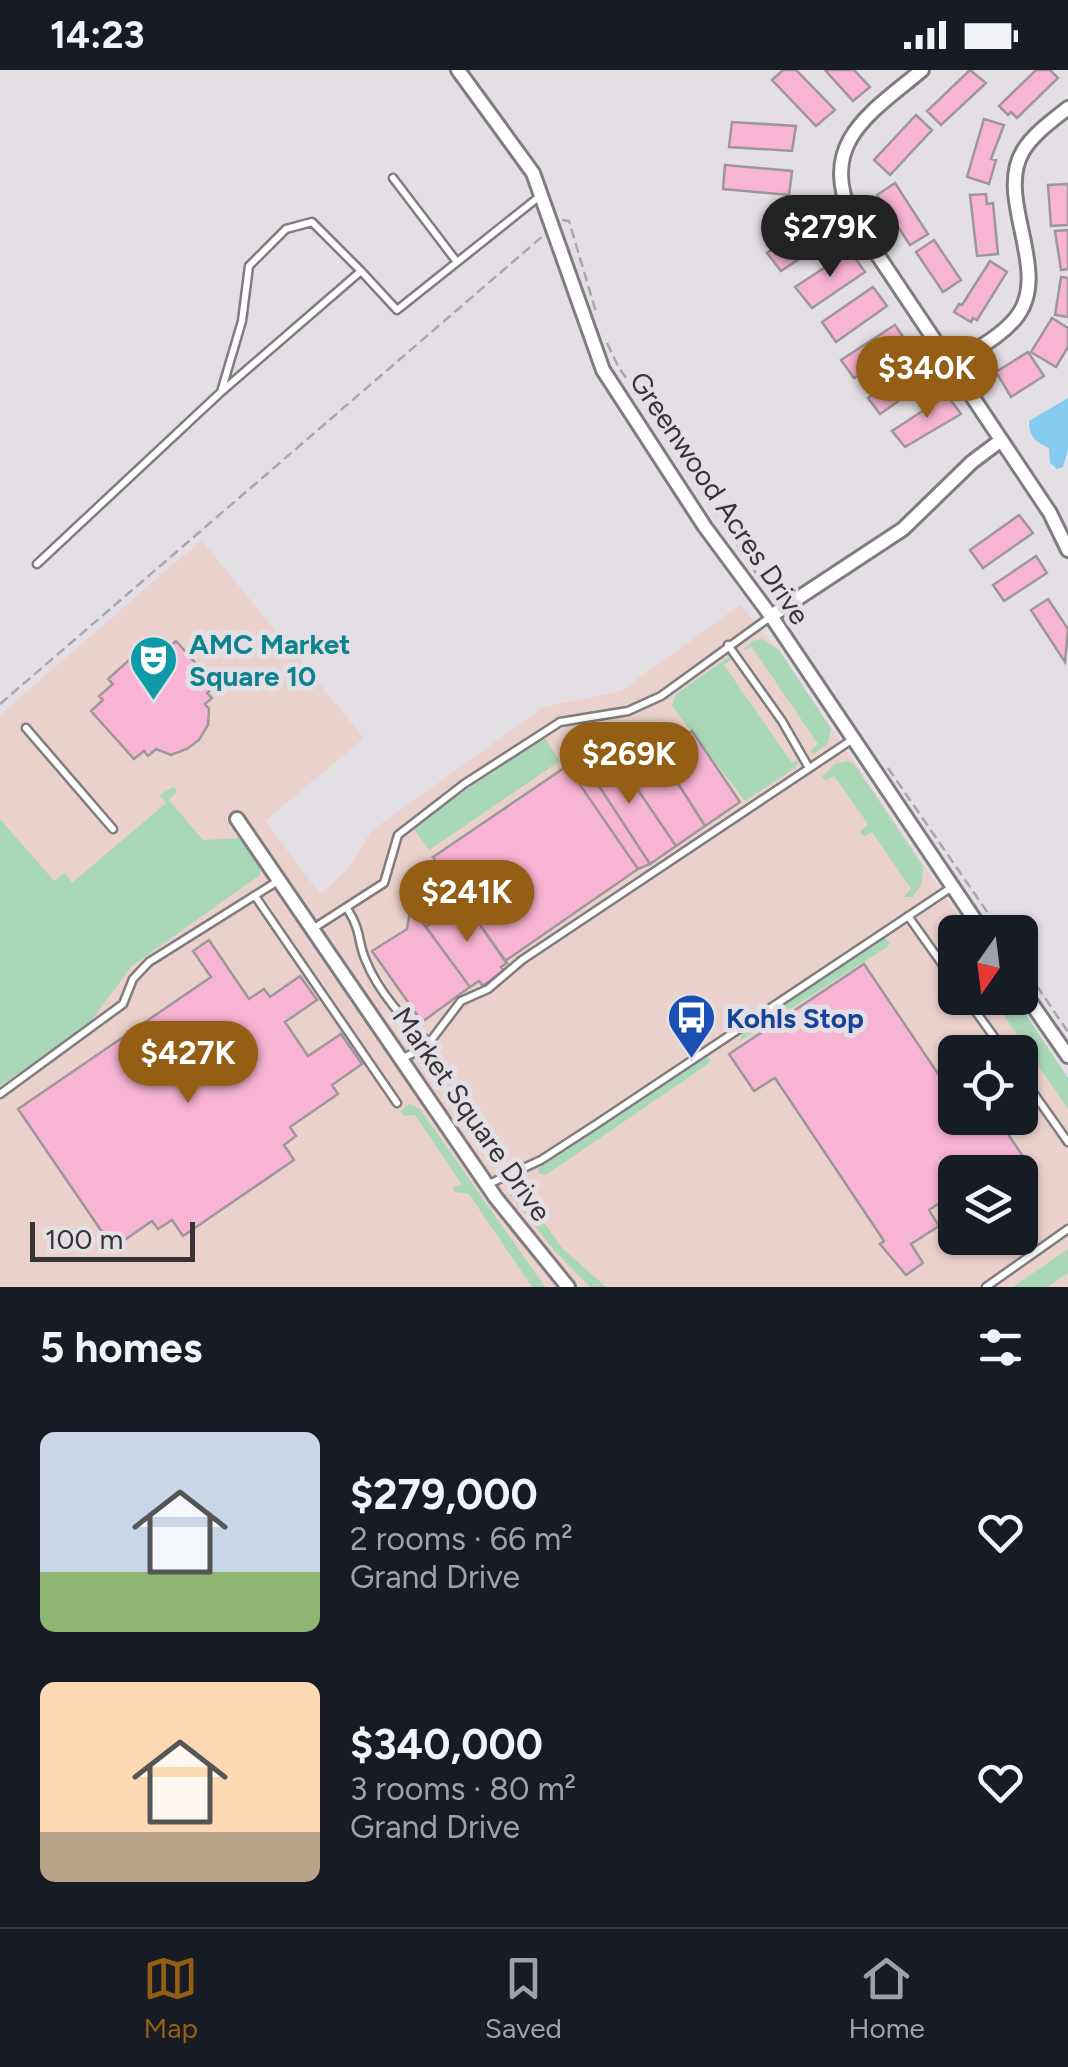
<!DOCTYPE html>
<meta charset="utf-8">
<style>
:root{--surface:#171b24;--page:#242831;--text:#f1f3f6;--muted:#9ea1a6;--line:#363941;--accent:#945e15}
body{margin:0;font-family:Figtree,sans-serif;background:var(--page);color:var(--text);height:100vh;display:flex;flex-direction:column;font-size:38px;white-space:nowrap}
*{box-sizing:border-box;margin:0}
p{font-size:32px;color:var(--muted)}
.icon{flex:none;width:55px;height:55px;fill:none;stroke:currentColor;stroke-width:2;stroke-linecap:round;stroke-linejoin:round}
.map{position:relative;height:1217px;overflow:hidden}
.panel{display:flex;flex-direction:column;background:var(--surface);flex:1}
.panel>*{flex:none}
.needle{width:65px;rotate:194deg}
.fabs{position:absolute;left:938px;top:845px;display:grid;gap:20px}
.fabs a{display:grid;place-items:center;width:100px;height:100px;border-radius:15px;background:var(--surface);box-shadow:0 2px 8px #0004;font-size:50px}
.scale{position:absolute;left:30px;bottom:25px;width:165px;box-sizing:border-box;padding-left:10px;border:5px solid #363436;border-top:0;font-size:28px;line-height:35px;white-space:nowrap;color:#363436;-webkit-text-stroke:8px #e4dfe5;paint-order:stroke}
.price{position:absolute;translate:-50% -85px;padding:0 22px;border-radius:35px;background:var(--accent);color:#fff;font-size:32px;line-height:65px;filter:drop-shadow(0 2px 5px #0008)}
.price::after{content:'';position:absolute;left:50%;top:60px;width:30px;height:22px;margin-left:-15px;background:inherit;clip-path:polygon(0 0,100% 0,50% 100%)}
.price.on{background:#222;color:#fff}
ul{padding:0;list-style:none}
li{display:flex;align-items:center;gap:30px;height:250px;padding:0 40px}
li span{display:grid;place-items:center;flex:none;width:280px;height:200px;border-radius:15px;color:#555}
li>.icon{margin-inline-start:auto}
span .icon{width:120px;height:120px;fill:#fffc;stroke-width:1}
li b{font-size:42px}
h2{display:flex;justify-content:space-between;align-items:center;height:120px;padding:0 40px;font-size:42px}
.status{display:flex;justify-content:space-between;align-items:center;height:70px;padding:0 50px;background:var(--surface);direction:ltr}
.status svg{height:28px;fill:currentColor}
.menu{display:flex;justify-content:space-around;align-items:center;height:140px;border-top:2px solid var(--line);background:var(--surface);font-size:28px;color:var(--muted)}
.menu a{display:grid;justify-items:center;gap:5px}
.menu .on{color:var(--accent)}
.map>svg:first-child{display:block}
.commercial{fill:#ebd1cb;fill-rule:evenodd}
.green{fill:#a9d8b7}
.water{fill:#85caef}
.building{fill:#f8b4d3;stroke:#9e979a;stroke-width:2.5}
.lines{fill:none;stroke-linecap:round;stroke-linejoin:round}
.service-casing{stroke:#807c81;stroke-width:11}
.minor-casing{stroke:#807c81;stroke-width:18}
.path{stroke:#aaa6ab;stroke-width:2.5;stroke-dasharray:10 5;stroke-linecap:butt}
.service{stroke:#fff;stroke-width:6}
.minor{stroke:#fff;stroke-width:12}
.labels{text-anchor:middle;stroke-width:10;stroke-linejoin:round;paint-order:stroke}
.street-label{font-size:28px;fill:#363436;stroke:#e4dfe5}
.culture-label{font-size:28px;font-weight:bold;fill:#0d838f;stroke:#e4dfe5;text-anchor:start}
.transit-label{font-size:28px;font-weight:bold;fill:#164399;stroke:#e4dfe5;text-anchor:start}
</style>
<div class="status"><b>14:23</b><svg viewBox="0 0 49 12"><path d="M0 12V9h3v3zM5 12V6h3v6zM10 12V3h3v9zM15 12V0h3v12zM26 1h20v11H26zM47 4h2v5h-2z"/></svg></div>
<div class="map">
<svg width="1068" height="1217" viewBox="0 0 1068 1217">
<rect width="100%" height="100%" fill="#e4dfe5"/>
<path class="commercial" d="M 201,470 L 364,668 L 265,751 L 320,824 L 349,798 L 371,761 L 544,637 L 621,621 L 740,535 L 779,580 L 969,862 L 955,862 L 955,928 L 1015,928 L 1068,1008 L 1068,1217 L 0,1217 L 0,645 ZM 955,982 L 1020,982 L 1020,1048 L 955,1048 ZM 955,1102 L 1020,1102 L 1020,1168 L 955,1168 Z"/>
<path class="green" d="M 762,569 L 779,580 L 831,659 L 827,675 L 813,684 L 811,680 L 818,674 L 752,577 L 742,581 L 752,571 Z
M 730,586 L 732,589 L 724,595 L 792,693 L 799,690 L 796,697 L 745,731 L 672,636 L 676,624 Z
M 544,667 L 560,691 L 429,780 L 412,757 Z
M 847,691 L 854,694 L 923,796 L 922,813 L 913,827 L 904,827 L 911,819 L 872,762 L 864,766 L 860,762 L 868,754 L 834,706 L 826,711 L 822,707 L 835,694 Z
M 174,717 L 177,721 L 169,730 L 203,770 L 241,768 L 260,797 L 260,805 L 132,896 L 87,956 L 0,1016 L 0,749 L 54,811 L 65,803 L 72,813 L 166,733 L 159,725 Z
M 885,868 L 890,873 L 887,877 L 740,971 L 744,960 Z
M 992,928 L 1015,928 L 1068,1008 L 1068,1039 Z
M 707,987 L 711,989 L 708,994 L 546,1105 L 538,1103 L 539,1098 Z
M 409,1034 L 420,1039 L 545,1217 L 532,1217 L 469,1124 L 455,1122 L 453,1117 L 462,1115 L 415,1045 L 404,1046 L 400,1041 Z
M 517,1108 L 528,1112 L 530,1116 L 522,1122 L 562,1178 L 606,1217 L 590,1217 L 554,1180 L 510,1125 L 511,1113 Z
M 1068,1179 L 1068,1203 L 1047,1217 L 1013,1217 Z"/>
<path class="water" d="M 1068,328 L 1068,379 L 1063,397 L 1057,399 L 1050,393 L 1049,378 C 1035,372 1029,366 1029,351 Z"/>
<path class="building" d="M 783,0 L 796,0 L 835,40 L 816,56 L 772,10 Z
M 825,0 L 854,0 L 870,17 L 853,31 Z
M 970,0 L 986,13 L 941,55 L 927,41 Z
M 1036,0 L 1050,0 L 1058,8 L 1017,48 L 1011,42 L 1008,45 L 999,36 Z
M 916,45 L 932,60 L 890,105 L 874,90 Z
M 984,49 L 1004,55 L 991,89 L 996,90 L 989,114 L 967,107 Z
M 732,52 L 796,56 L 792,81 L 729,77 Z
M 725,95 L 792,101 L 789,125 L 723,119 Z
M 895,113 L 928,164 L 910,175 L 877,125 Z
M 1068,114 L 1068,155 L 1051,156 L 1048,115 Z
M 986,124 L 987,134 L 993,133 L 998,184 L 977,186 L 970,125 Z
M 820,148 L 834,166 L 781,201 L 767,183 Z
M 1068,160 L 1068,199 L 1061,200 L 1055,161 Z
M 934,170 L 961,210 L 943,222 L 916,182 Z
M 850,181 L 865,202 L 812,238 L 795,217 Z
M 990,191 L 1007,202 L 977,250 L 973,248 L 971,252 L 954,242 L 959,234 L 962,235 Z
M 1061,207 L 1068,208 L 1068,247 L 1055,245 Z
M 873,217 L 887,236 L 836,272 L 822,252 Z
M 1052,248 L 1068,258 L 1068,277 L 1056,297 L 1031,282 Z
M 895,255 L 908,274 L 854,308 L 841,290 Z
M 1028,282 L 1044,306 L 1011,327 L 996,302 Z
M 918,292 L 930,309 L 880,344 L 868,328 Z
M 947,325 L 961,344 L 905,377 L 892,361 Z
M 1019,445 L 1033,463 L 983,498 L 970,480 Z
M 1036,486 L 1047,503 L 1004,531 L 993,515 Z
M 1048,529 L 1068,559 L 1065,592 L 1031,540 Z
M 176,571 L 215,615 L 207,623 L 212,628 L 205,634 L 209,639 L 208,655 L 199,670 L 187,679 L 171,685 L 156,679 L 148,686 L 144,681 L 134,689 L 91,641 L 103,630 L 99,626 L 113,614 L 108,609 L 139,581 L 146,588 L 159,577 L 164,582 Z
M 692,661 L 740,732 L 705,756 L 659,684 Z
M 595,673 L 627,722 L 636,717 L 676,776 L 650,794 L 578,684 Z
M 578,684 L 650,794 L 638,799 L 567,696 L 565,693 Z
M 567,696 L 638,799 L 505,891 L 433,787 Z
M 667,696 L 705,756 L 676,776 L 636,717 Z
M 459,825 L 507,893 L 501,897 L 504,900 L 483,916 L 479,911 L 470,917 L 426,857 L 454,837 L 451,832 Z
M 410,842 L 417,845 L 470,917 L 422,952 L 372,881 L 407,859 Z
M 209,870 L 249,929 L 264,919 L 270,927 L 300,906 L 317,930 L 285,952 L 308,986 L 341,964 L 362,994 L 332,1015 L 338,1024 L 290,1057 L 296,1066 L 284,1075 L 294,1090 L 183,1166 L 172,1150 L 158,1159 L 152,1151 L 113,1178 L 18,1039 L 211,907 L 193,881 Z
M 864,894 L 955,1029 L 955,1048 L 1020,1048 L 1020,1023 L 1035,1046 L 1008,1064 L 1034,1103 L 1020,1113 L 1020,1102 L 955,1102 L 955,1123 L 929,1140 L 939,1156 L 911,1174 L 923,1193 L 906,1205 L 880,1174 L 884,1171 L 775,1008 L 754,1021 L 729,984 Z"/>
<g class="lines">
<defs>
<path id="service" d="M 393,108 L 457,192
M 221,322 L 242,251 L 249,196 L 286,159 L 312,152 L 361,201
M 37,494 L 221,322 L 361,201 L 397,240 L 540,126
M 728,575 L 782,651 L 809,698
M 26,658 L 113,759
M 255,826 L 397,1033
M 348,840 C 362,862 357,871 366,891 C 378,921 405,952 429,973
M 908,846 L 955,912
M 314,858 L 384,813 L 398,765 L 464,714 L 560,652 L 628,641 L 661,626 L 770,547
M 966,928 L 1005,982
M 403,988 L 426,977 L 461,931 L 488,919 L 522,890 L 853,669
M 1020,1004 L 1068,1072
M 0,1024 L 123,934 L 133,909 L 149,892 L 278,811
M 489,1114 L 541,1090 L 598,1053 L 952,817
M 986,1217 L 1068,1159"/>
<path id="minor" d="M 458,0 L 533,103 L 603,300 L 705,457 L 771,546 L 983,862
M 922,0 C 872,42 818,72 851,145 L 1050,443 L 1068,480
M 952,296 C 973,280 998,269 1015,249 C 1054,203 994,129 1023,81 C 1033,64 1053,50 1068,38
M 771,546 L 903,459 L 972,392 L 1000,371
M 237,749 L 496,1128 L 568,1217
M 1020,917 L 1068,986"/>
</defs>
<use href="#service" class="service-casing"/>
<use href="#minor" class="minor-casing"/>
<path class="path" d="M 562,150 L 569,151 L 596,242
M 607,273 L 618,296 L 760,509
M 0,634 L 544,165
M 888,698 L 1001,862
M 1020,891 L 1068,962"/>
<use href="#service" class="service"/>
<use href="#minor" class="minor"/>
</g>
<defs>
<symbol id="theatre-pin" viewBox="-11 -11 22 30"><path d="M0 17L-7.5 6A9.5 9.5 0 1 1 7.5 6Z" fill="#0f9aa8" stroke="#e4dfe5"/><path d="M-5-5.5Q0-4 5-5.5V0Q5 5 0 6Q-5 5-5 0ZM-3.3-2.5H-1v1.5H-3.3ZM1-2.5H3.3v1.5H1ZM-2.8 1Q0 5.5 2.8 1Z" fill="#fff"/></symbol>
<symbol id="bus-pin" viewBox="-11 -11 22 30"><path d="M0 17L-7.5 6A9.5 9.5 0 1 1 7.5 6Z" fill="#1a4fb4" stroke="#e4dfe5"/><path d="M-5-6H5V4H4V6H2V4H-2V6H-4V4H-5ZM-3.5-4V0h7V-4ZM-3.5 1.2v1.5H-2V1.2ZM2 1.2v1.5H3.5V1.2Z" fill="#fff"/></symbol>
</defs>
<g fill-rule="evenodd">
<use href="#theatre-pin" x="126" y="562" width="55" height="75"/>
<use href="#bus-pin" x="664" y="920" width="55" height="75"/>
</g>
<g class="labels">
<g class="street-label">
<text transform="translate(720 428) rotate(56)" y="10">Greenwood Acres Drive</text>
<text transform="translate(472 1044) rotate(55)" y="10">Market Square Drive</text>
</g>
<g class="culture-label">
<text x="189" y="584">AMC Market<tspan x="189" dy="32">Square 10</tspan></text>
</g>
<g class="transit-label">
<text x="726" y="958">Kohls Stop</text>
</g>
</g>
</svg>
<div class="fabs">
<a><svg class="needle" viewBox="-14 -14 28 28"><path d="M0-13l5 13h-10z" fill="#e53935"/><path d="M0 13l5-13h-10z" fill="#9ea1a6"/></svg></a>
<a><svg class="icon" aria-label="locate" viewBox="0 0 24 24"><circle cx="12" cy="12" r="6"/><path d="M12 2v4M12 18v4M2 12h4M18 12h4"/></svg></a>
<a><svg class="icon" aria-label="layers" viewBox="0 0 24 24"><path d="M12 4l9 5-9 5-9-5zM3 14l9 5 9-5"/></svg></a>
</div>
<div class="scale">100 m</div>
<b class="price on" style="left:830px;top:210px">$279K</b>
<b class="price" style="left:927px;top:351px">$340K</b>
<b class="price" style="left:629px;top:737px">$269K</b>
<b class="price" style="left:467px;top:875px">$241K</b>
<b class="price" style="left:188px;top:1036px">$427K</b>
</div>
<section class="panel">
<h2>5 homes<svg class="icon" aria-label="filters" viewBox="0 0 24 24"><path d="M4 7h16M4 17h16"/><circle cx="9" cy="7" r="2"/><circle cx="15" cy="17" r="2"/></svg></h2>
<ul>
<li><span style="background:linear-gradient(#c9d6e8 70%,#8fb573 0)"><svg class="icon" aria-label="home" viewBox="0 0 24 24"><path d="M3 11l9-7 9 7M6 9v11h12V9"/></svg></span><div><b>$279,000</b><p>2 rooms · 66 m²</p><p>Grand Drive</p></div><svg class="icon" aria-label="heart" viewBox="0 0 24 24"><path d="M12 20l-8-8c-3-5 5-10 8-4 3-6 11-1 8 4z"/></svg></li>
<li><span style="background:linear-gradient(#ffd9b3 75%,#b9a48a 0)"><svg class="icon" aria-label="home" viewBox="0 0 24 24"><path d="M3 11l9-7 9 7M6 9v11h12V9"/></svg></span><div><b>$340,000</b><p>3 rooms · 80 m²</p><p>Grand Drive</p></div><svg class="icon" aria-label="heart" viewBox="0 0 24 24"><path d="M12 20l-8-8c-3-5 5-10 8-4 3-6 11-1 8 4z"/></svg></li>
</ul>
</section>
<nav class="menu">
<a class="on"><svg class="icon" aria-label="map" viewBox="0 0 24 24"><path d="M3 6l6-2 6 2 6-2v14l-6 2-6-2-6 2zM9 4v14M15 6v14"/></svg>Map</a>
<a><svg class="icon" aria-label="saved" viewBox="0 0 24 24"><path d="M7 4h10v16l-5-4-5 4z"/></svg>Saved</a>
<a><svg class="icon" aria-label="home" viewBox="0 0 24 24"><path d="M3 11l9-7 9 7M6 9v11h12V9"/></svg>Home</a>
</nav>
